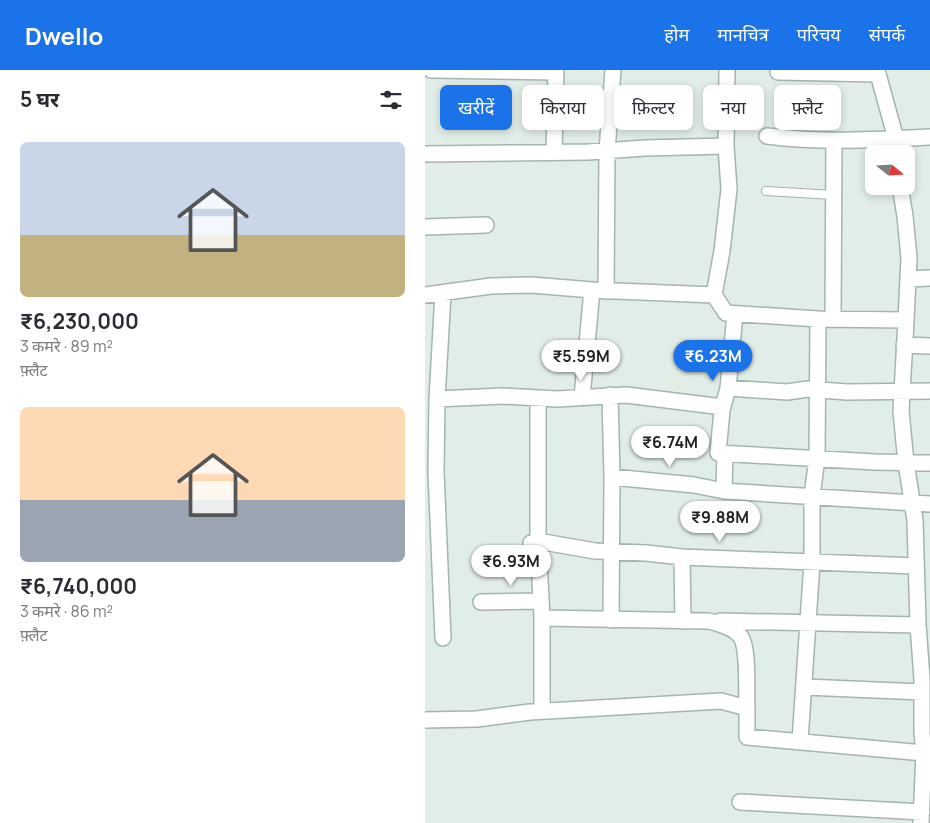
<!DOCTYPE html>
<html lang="hi">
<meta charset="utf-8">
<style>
:root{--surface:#fff;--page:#f2f2f3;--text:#2b2b33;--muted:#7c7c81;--accent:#1a73e8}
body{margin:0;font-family:Manrope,"Noto Sans Devanagari",sans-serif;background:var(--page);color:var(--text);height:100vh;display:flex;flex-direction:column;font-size:19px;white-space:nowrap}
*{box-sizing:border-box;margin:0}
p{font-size:16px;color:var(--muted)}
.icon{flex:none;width:28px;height:28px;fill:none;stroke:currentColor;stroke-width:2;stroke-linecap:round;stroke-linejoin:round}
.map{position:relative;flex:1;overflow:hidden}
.side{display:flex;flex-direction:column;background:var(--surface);width:425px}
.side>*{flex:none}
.top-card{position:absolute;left:15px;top:15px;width:415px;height:45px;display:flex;gap:10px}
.needle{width:32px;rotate:108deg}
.tools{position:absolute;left:440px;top:75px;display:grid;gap:10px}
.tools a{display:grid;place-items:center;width:50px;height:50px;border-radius:8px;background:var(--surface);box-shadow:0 2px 8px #0003;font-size:25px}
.price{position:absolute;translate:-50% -42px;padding:0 11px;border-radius:18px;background:#fff;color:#222;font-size:16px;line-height:32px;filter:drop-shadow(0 1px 2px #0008)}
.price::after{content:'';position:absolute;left:50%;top:30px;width:15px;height:11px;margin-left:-8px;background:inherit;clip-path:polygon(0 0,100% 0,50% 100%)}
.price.active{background:var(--accent);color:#fff}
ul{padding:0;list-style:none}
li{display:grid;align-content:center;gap:10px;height:265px;padding:0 20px}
li span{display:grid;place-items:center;height:155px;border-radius:8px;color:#555}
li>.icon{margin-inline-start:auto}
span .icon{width:90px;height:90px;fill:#fffc;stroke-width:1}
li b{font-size:21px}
h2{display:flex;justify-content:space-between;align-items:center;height:60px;padding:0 20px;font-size:21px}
.chip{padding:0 18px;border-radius:8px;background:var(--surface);box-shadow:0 2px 8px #0003;font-size:18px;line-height:45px}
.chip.active{background:var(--accent);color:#fff}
header{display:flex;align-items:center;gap:30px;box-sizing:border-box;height:70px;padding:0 25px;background:var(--accent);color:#fff}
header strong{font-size:24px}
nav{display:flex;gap:28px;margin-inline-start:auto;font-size:18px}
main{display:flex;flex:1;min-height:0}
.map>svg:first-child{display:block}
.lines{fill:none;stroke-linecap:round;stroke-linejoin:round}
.service-casing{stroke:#a3b5ae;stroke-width:10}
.minor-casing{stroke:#a3b5ae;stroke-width:18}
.service{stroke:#fff;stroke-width:8}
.minor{stroke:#fff;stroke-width:15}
</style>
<header>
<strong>Dwello</strong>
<nav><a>होम</a><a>मानचित्र</a><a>परिचय</a><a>संपर्क</a></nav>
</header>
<main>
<section class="side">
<h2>5 घर<svg class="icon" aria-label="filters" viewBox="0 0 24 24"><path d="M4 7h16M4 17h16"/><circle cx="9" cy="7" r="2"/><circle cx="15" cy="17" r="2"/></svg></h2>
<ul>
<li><span style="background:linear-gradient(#c9d6e8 60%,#c2b280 0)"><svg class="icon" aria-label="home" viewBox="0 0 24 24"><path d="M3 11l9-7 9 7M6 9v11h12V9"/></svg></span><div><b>₹6,230,000</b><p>3 कमरे · 89 m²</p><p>फ़्लैट</p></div></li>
<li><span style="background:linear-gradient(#ffd9b3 60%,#9aa5b1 0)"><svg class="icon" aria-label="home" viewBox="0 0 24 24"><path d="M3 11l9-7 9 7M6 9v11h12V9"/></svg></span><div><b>₹6,740,000</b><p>3 कमरे · 86 m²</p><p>फ़्लैट</p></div></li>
</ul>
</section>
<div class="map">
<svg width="505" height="753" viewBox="0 0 505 753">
<rect width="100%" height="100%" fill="#e1ede7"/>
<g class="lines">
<defs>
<path id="service" d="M 341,121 L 409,125"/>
<path id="minor" d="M 6,0 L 131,2
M 302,0 L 301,76 L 304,119 L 297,181 L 289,225 L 301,243 L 393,249 L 481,250 L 484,188 L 480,146 L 475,116
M 353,0 L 353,2 L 453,4 L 471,69 L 472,84
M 342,66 C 397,73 450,70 505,67
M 129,82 L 131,0
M 0,84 L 163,82 L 220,78 L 301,76
M 0,157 L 61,155
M 484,209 L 505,208
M 181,221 L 182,81 L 188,0
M 0,225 L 66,216 L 107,215 L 167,220 L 289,225
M 310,244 L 303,318 L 297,340 L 293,383 L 450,392 L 505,393
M 408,249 L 409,71
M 479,275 L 505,276
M 303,318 L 362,322 L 383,319 L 422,322 L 505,321
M 185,325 L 187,407 L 186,550
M 157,327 L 167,220
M 113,328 L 113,471 L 117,548 L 284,551 C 294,554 309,557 316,567 C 324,580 321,621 322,638
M 12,329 L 78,326 L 132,329 L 201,325 L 298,337
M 300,383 L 299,421 L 505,434
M 187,407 L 269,415 L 299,421
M 106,473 L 113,471 L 170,481 L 221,483 L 257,487 L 491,496
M 257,487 L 258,551
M 56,532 L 116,531
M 295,551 L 493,555
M 18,568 L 11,402 L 12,329 L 18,223
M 380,617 L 497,622
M 117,641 L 117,548
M 0,650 L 52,649 L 105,642 L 296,631 L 322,638 L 322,667 L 499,683 L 497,663 L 497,609 L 493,555 L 490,450 L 481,393 L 476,341 L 481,250
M 375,671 L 387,492 L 387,426 L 392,388 L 393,249
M 315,732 L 497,742
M 496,753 L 499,683"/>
</defs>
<use href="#service" class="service-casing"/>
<use href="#minor" class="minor-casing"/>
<use href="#service" class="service"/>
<use href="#minor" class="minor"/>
</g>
</svg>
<div class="tools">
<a><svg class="needle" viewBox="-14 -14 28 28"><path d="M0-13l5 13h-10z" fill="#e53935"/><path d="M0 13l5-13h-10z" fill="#7c7c81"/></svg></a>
</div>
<b class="price" style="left:156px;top:312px">₹5.59M</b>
<b class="price active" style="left:288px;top:312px">₹6.23M</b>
<b class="price" style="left:245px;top:398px">₹6.74M</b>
<b class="price" style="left:295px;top:473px">₹9.88M</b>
<b class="price" style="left:86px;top:517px">₹6.93M</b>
<div class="top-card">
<a class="chip active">खरीदें</a>
<a class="chip">किराया</a>
<a class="chip">फ़िल्टर</a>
<a class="chip">नया</a>
<a class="chip">फ़्लैट</a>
</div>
</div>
</main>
